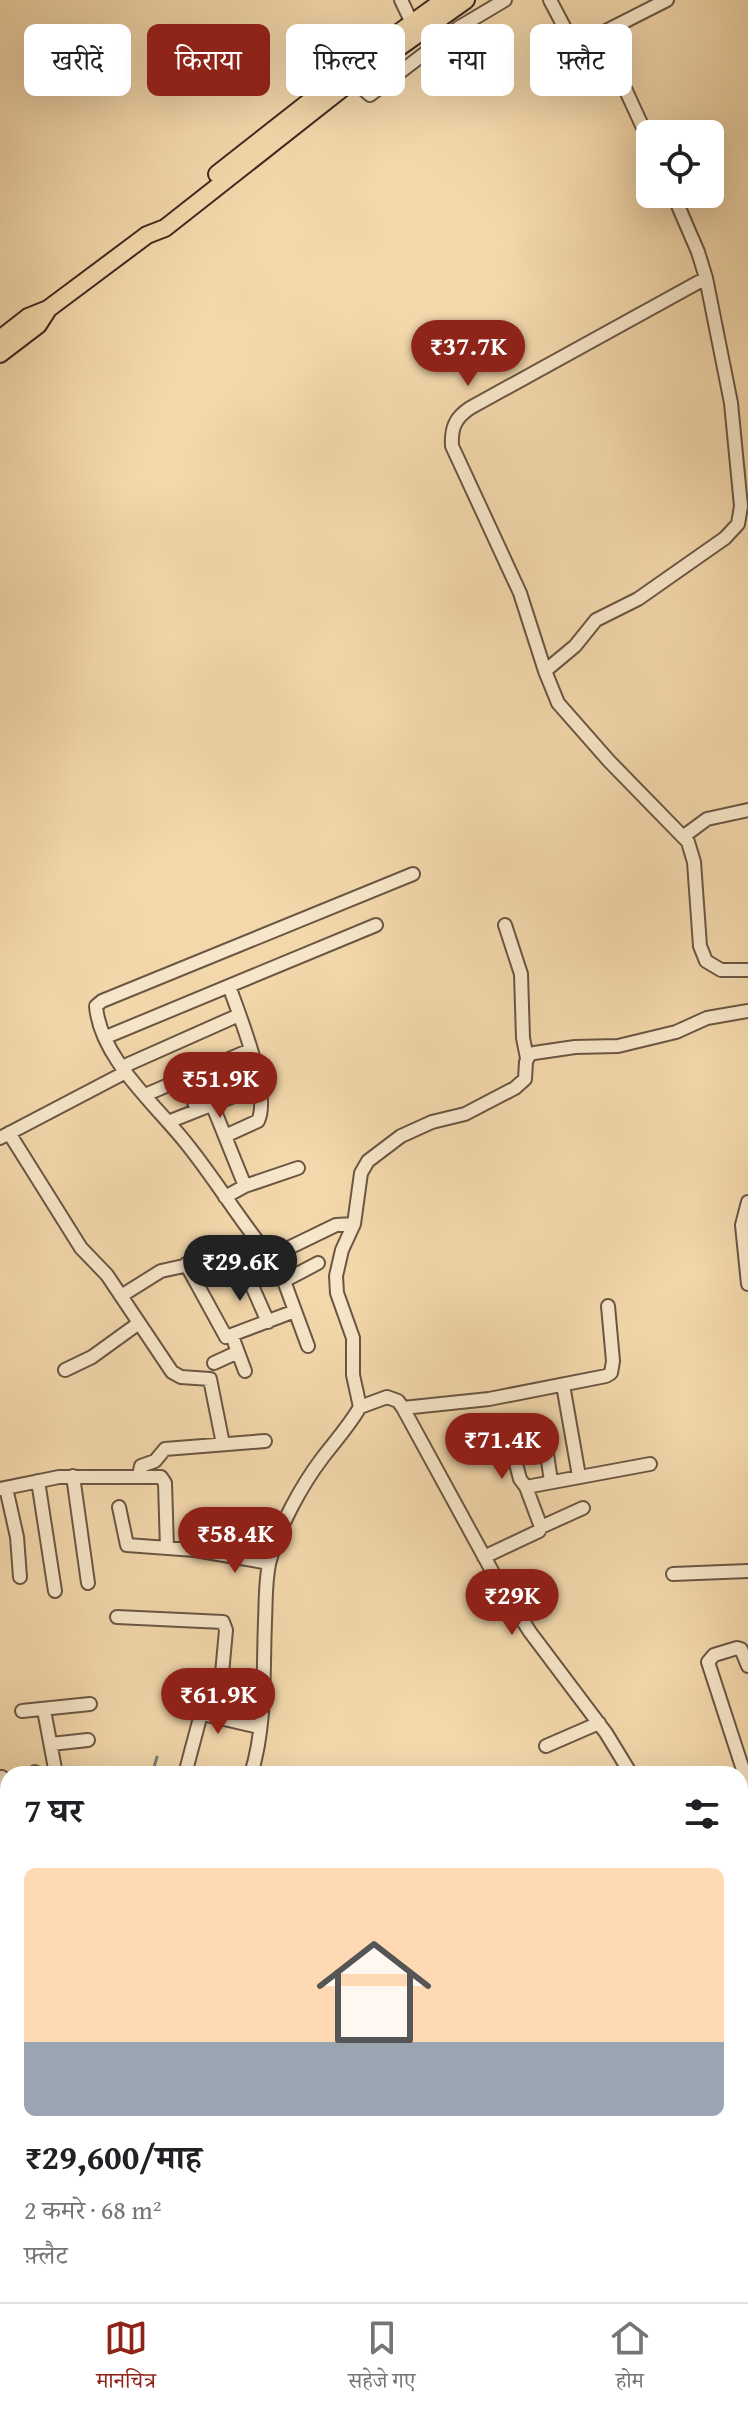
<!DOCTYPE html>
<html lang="hi">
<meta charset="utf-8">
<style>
:root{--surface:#fff;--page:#f2f2f2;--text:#202124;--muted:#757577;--line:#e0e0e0;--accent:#8f2418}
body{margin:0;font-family:"Gentium Book Plus","Noto Serif Devanagari",serif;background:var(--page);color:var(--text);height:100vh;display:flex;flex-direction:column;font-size:30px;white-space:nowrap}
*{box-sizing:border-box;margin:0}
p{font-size:26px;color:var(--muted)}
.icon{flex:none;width:44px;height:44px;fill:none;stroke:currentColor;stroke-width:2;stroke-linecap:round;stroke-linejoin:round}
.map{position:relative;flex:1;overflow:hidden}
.panel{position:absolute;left:0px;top:1766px;width:748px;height:536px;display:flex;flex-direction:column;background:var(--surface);border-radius:24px 24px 0 0;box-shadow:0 8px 32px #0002}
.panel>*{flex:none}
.banner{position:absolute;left:24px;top:24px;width:700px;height:72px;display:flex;gap:16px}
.buttons{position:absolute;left:636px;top:120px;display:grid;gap:16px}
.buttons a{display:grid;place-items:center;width:88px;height:88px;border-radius:12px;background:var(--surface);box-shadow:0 8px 32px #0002;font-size:40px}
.price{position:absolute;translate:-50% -68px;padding:0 18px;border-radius:28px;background:var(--accent);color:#fff;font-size:26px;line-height:52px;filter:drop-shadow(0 2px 4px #0008)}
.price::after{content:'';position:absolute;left:50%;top:48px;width:24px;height:18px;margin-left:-12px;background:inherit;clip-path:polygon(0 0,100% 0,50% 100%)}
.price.on{background:#222;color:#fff}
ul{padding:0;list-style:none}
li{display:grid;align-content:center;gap:16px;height:424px;padding:0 24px}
li span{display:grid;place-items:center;height:248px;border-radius:12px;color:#555}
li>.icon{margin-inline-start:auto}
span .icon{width:144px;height:144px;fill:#fffc;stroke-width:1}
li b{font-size:34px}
h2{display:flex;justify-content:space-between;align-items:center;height:96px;padding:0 24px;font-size:34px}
.pill{padding:0 28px;border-radius:12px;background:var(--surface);box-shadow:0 8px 32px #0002;font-size:28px;line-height:72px}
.pill.on{background:var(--accent);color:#fff}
.menu{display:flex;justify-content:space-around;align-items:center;height:112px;border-top:2px solid var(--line);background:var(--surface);font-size:22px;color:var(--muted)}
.menu a{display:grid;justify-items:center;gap:4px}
.menu .on{color:var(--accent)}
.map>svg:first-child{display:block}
.green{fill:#babf8a;stroke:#7c7455;stroke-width:2}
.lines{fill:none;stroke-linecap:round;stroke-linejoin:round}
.stream{stroke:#768074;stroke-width:3}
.minor-casing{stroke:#6b5643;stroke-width:16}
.major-casing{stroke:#3e2a20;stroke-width:20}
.minor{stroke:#f7e6c9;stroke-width:12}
.major{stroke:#f3d8ac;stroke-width:16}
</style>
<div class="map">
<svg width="748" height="2302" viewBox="0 0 748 2302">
<rect width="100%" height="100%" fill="#f3d8ac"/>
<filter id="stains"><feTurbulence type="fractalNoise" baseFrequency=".0025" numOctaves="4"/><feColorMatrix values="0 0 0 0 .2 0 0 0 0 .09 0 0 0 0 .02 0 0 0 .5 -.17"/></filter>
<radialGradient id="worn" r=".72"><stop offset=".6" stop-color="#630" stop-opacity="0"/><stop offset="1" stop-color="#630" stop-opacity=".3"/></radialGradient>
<path class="green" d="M 424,2294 L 537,2294 L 543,2302 L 420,2302 Z"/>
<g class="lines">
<path class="stream" d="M 152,1774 L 157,1757
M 0,2210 L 8,2208"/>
<defs>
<path id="minor" d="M 401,0 L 412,23
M 550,0 L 571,40 L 600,34
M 353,80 L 370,95 L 458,28 L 505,0
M 650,143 L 600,34 L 667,0
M 706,278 L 731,403 L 741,506 L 738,524 L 725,538 L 638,599 L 596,620 L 575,646 L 545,671 L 558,703 L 609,761 L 688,842 L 694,862 L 700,946 L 706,961 L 721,970 L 748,970
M 545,671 L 520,593 L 452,446 C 451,428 455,418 470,408 L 706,278 L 698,252 L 673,194
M 684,836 L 707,819 L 748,810
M 505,925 L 521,974 L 523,1038 L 527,1058
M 106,1037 L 376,925
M 122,1067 L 239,1015
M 185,1078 L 197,1110
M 145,1095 L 250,1050
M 212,1104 L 245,1186
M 168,1122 L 259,1086
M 9,1133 L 81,1248 L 107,1275 L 172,1372 L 181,1377 L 210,1379 L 223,1444
M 225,1136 L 258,1121 C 271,1093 240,1017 229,986
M 0,1138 L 126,1072
M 225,1197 L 245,1186 L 298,1168
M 748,1202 L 742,1225 L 748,1284
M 354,1224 L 336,1225 L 270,1257 C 240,1221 216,1180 186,1143 C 156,1105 100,1058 96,1006 L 102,1001 L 413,874
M 270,1257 L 284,1281 L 308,1346
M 186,1264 L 226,1337 L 295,1311
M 245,1270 L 268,1322
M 284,1281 L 318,1263
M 121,1296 L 161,1271 L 220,1258 L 257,1242
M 232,1336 L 245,1371
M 214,1363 L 238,1352
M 65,1370 L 92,1357 L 139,1323
M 563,1385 L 579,1476
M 360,1407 L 387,1397 L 398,1401 L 403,1408 L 498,1582 L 530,1632 L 606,1733 L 631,1774
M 403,1408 L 489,1399 L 606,1376 L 611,1373 L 613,1361 L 608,1306
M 545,1441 L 551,1481
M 514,1456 L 520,1479 L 526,1487
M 73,1476 L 88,1583
M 139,1476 L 141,1466 L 155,1461 L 165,1449 L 265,1441
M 38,1481 L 55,1591
M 6,1488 L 17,1537 L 20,1577
M 0,1489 L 59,1477 L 161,1477 L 165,1483 L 167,1548
M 119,1507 L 127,1545 L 195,1550 L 269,1563
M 541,1527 L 583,1508
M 484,1557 L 539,1531 L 541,1527 L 526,1487 L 650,1464
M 673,1574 L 748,1571
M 117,1617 L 223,1622 L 226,1630 L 218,1717
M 748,1666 L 741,1649 L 737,1648 L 714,1655 L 708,1662 L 748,1785
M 44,1710 L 56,1774
M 185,1710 L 259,1727
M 22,1711 L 90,1704
M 51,1744 L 88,1740
M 546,1746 L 599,1723
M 35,1772 L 36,1774
M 185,1774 L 201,1714
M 251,1774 C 266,1727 263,1671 265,1621 C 266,1601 265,1579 270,1560 C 280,1525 301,1486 323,1457 C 336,1440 349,1426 360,1407 L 353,1375 L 353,1338 L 337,1293 L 336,1276 L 342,1250 L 354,1224 L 361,1173 L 368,1161 L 401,1136 L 432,1122 L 465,1114 L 515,1088 L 525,1079 L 526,1062 L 529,1055 L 534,1053 L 575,1047 L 618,1046 L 676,1032 L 707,1018 L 748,1011
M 2,1777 L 8,1827
M 0,1856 L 8,1858
M 740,1860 L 748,1859
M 740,1896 L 743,1882 L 748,1873
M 0,1900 L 5,1947 L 8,1947
M 740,1910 L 748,1947
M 0,1978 L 8,1977
M 0,2017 L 8,2015
M 0,2057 L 8,2055
M 0,2116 L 3,2134
M 0,2194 L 8,2194
M 748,2216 L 748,2235
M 740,2274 L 748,2275
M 92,2294 L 94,2302
M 150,2294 L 153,2302
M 202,2294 L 204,2302
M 277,2294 L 279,2302
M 625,2294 L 628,2302
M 372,2302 L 382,2294"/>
<path id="major" d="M 394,36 L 444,0
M 217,174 L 375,50
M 0,339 L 28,317 L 48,309 L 147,235 L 165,228 L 353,80 L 466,0
M 0,354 L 38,325 L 47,311"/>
</defs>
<use href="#minor" class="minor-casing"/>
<use href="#major" class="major-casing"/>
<use href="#minor" class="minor"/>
<use href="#major" class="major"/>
</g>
<rect width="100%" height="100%" filter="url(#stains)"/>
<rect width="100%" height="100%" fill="url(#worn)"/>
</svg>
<div class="buttons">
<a><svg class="icon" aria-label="locate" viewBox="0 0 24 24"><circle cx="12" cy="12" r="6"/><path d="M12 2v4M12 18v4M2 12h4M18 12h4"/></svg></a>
</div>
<b class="price" style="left:468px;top:388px">₹37.7K</b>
<b class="price" style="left:220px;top:1120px">₹51.9K</b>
<b class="price on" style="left:240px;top:1303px">₹29.6K</b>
<b class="price" style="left:502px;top:1481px">₹71.4K</b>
<b class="price" style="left:235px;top:1575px">₹58.4K</b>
<b class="price" style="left:512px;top:1637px">₹29K</b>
<b class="price" style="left:218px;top:1736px">₹61.9K</b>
<div class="banner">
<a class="pill">खरीदें</a>
<a class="pill on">किराया</a>
<a class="pill">फ़िल्टर</a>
<a class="pill">नया</a>
<a class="pill">फ़्लैट</a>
</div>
<section class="panel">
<h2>7 घर<svg class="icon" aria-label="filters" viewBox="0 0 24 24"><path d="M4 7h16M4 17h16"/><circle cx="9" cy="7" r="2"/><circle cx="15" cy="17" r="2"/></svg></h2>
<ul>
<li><span style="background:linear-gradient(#ffd9b3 70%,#9aa5b1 0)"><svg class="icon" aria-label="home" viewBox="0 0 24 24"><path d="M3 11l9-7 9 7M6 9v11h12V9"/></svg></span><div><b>₹29,600/माह</b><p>2 कमरे · 68 m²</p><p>फ़्लैट</p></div></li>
</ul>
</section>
</div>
<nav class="menu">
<a class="on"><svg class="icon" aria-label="map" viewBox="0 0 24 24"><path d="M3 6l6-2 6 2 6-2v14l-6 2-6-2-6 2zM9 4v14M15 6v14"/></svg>मानचित्र</a>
<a><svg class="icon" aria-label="saved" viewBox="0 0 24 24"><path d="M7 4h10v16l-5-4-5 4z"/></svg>सहेजे गए</a>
<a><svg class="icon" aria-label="home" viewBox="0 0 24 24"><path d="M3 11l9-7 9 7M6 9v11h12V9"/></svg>होम</a>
</nav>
